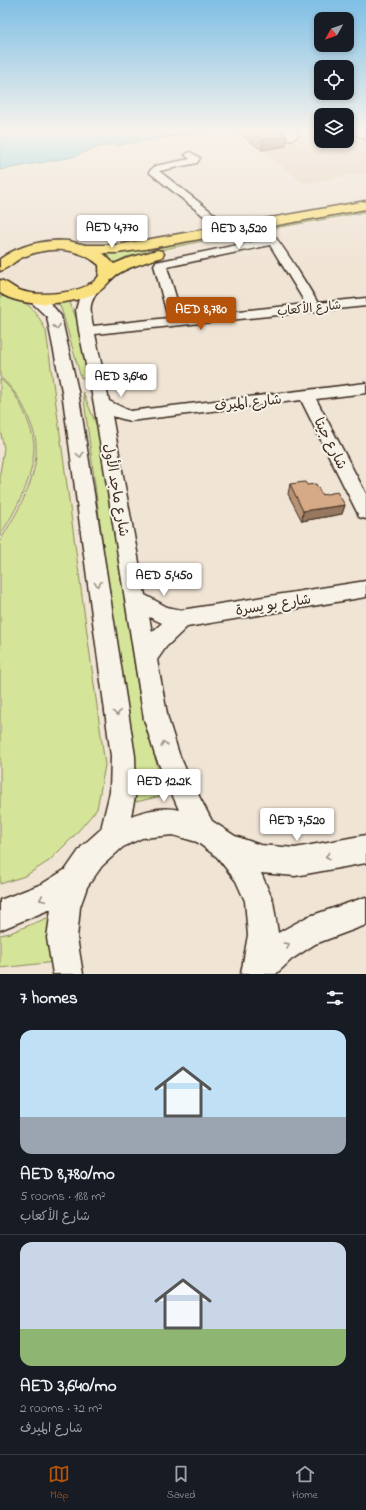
<!DOCTYPE html>
<meta charset="utf-8">
<style>
:root{--surface:#171b24;--page:#242831;--text:#f1f3f6;--muted:#9ea1a6;--line:#363941;--accent:#b45309}
body{margin:0;font-family:"Indie Flower","Playpen Sans Arabic",sans-serif;background:var(--page);color:var(--text);height:100vh;display:flex;flex-direction:column;font-size:15px;white-space:nowrap}
*{box-sizing:border-box;margin:0}
p{font-size:13px;color:var(--muted)}
.icon{flex:none;width:22px;height:22px;fill:none;stroke:currentColor;stroke-width:2;stroke-linecap:round;stroke-linejoin:round}
.map{position:relative;height:974px;overflow:hidden}
.panel{display:flex;flex-direction:column;background:var(--surface);flex:1}
.panel>*{flex:none}
.needle{width:26px;rotate:230deg}
.tools{position:absolute;left:314px;top:12px;display:grid;gap:8px}
.tools a{display:grid;place-items:center;width:40px;height:40px;border-radius:8px;background:var(--surface);box-shadow:0 2px 6px #0003;font-size:20px}
.price{position:absolute;translate:-50% -34px;padding:0 9px;border-radius:4px;background:#fff;color:#222;font-size:13px;line-height:26px;filter:drop-shadow(0 1px 2px #0008)}
.price::after{content:'';position:absolute;left:50%;top:24px;width:12px;height:9px;margin-left:-6px;background:inherit;clip-path:polygon(0 0,100% 0,50% 100%)}
.price.current{background:var(--accent);color:#fff}
ul{padding:0;list-style:none}
li{display:grid;align-content:center;gap:8px;height:212px;padding:0 20px}
li+li{border-top:1px solid var(--line)}
li span{display:grid;place-items:center;height:124px;border-radius:12px;color:#555}
li>.icon{margin-inline-start:auto}
span .icon{width:72px;height:72px;fill:#fffc;stroke-width:1}
li b{font-size:17px}
h2{display:flex;justify-content:space-between;align-items:center;height:48px;padding:0 20px;font-size:17px}
.dock{display:flex;justify-content:space-around;align-items:center;height:56px;border-top:1px solid var(--line);background:var(--surface);font-size:11px;color:var(--muted)}
.dock a{display:grid;justify-items:center;gap:2px}
.dock .current{color:var(--accent)}
.map>svg:first-child{display:block}
.built{fill:#e8d3be}
.green{fill:#d4e498;stroke:#88875b}
.water{fill:#83d0e1;stroke:#668e93}
.lines{fill:none;stroke-linecap:round;stroke-linejoin:round}
.minor-casing{stroke:#3b2a1e;stroke-width:3}
.major-casing{stroke:#3b2a1e;stroke-width:3}
.minor{fill:#f7f3e8;fill-rule:evenodd}
.major{fill:#fae180;fill-rule:evenodd}
.wall{fill:#b89274;stroke:#3b2a1e}
.shaded-wall{fill:#96775e;stroke:#3b2a1e}
.building{fill:#d6aa87;stroke:#3b2a1e}
.oneway{stroke:#998e83}
.labels{text-anchor:middle;stroke-width:4;stroke-linejoin:round;paint-order:stroke}
.far-street-label{font-size:12px;fill:#3b2a1e;stroke:#f7f3e8}
.street-label{font-size:14px;fill:#3b2a1e;stroke:#f7f3e8}
</style>
<div class="map">
<svg width="366" height="974" viewBox="0 0 366 974">
<rect width="100%" height="100%" fill="#f0e4d5"/>
<filter id="ink" filterUnits="userSpaceOnUse"><feTurbulence type="fractalNoise" baseFrequency=".025" numOctaves="2"/><feDisplacementMap in="SourceGraphic" scale="8" xChannelSelector="R" yChannelSelector="G"/><feConvolveMatrix kernelMatrix="1 2 1 2 8 2 1 2 1" color-interpolation-filters="sRGB"/></filter>
<g filter="url(#ink)">
<path class="built" d="M 236,131 L 321,131 L 321,141 L 347,141 L 347,131 L 366,131 L 366,173 L 303,183 Z"/>
<path class="green" d="M 366,208 L 366,212 L 224,237 L 221,234 Z
M 204,236 L 208,240 L 126,257 L 113,264 L 112,260 L 104,253 L 131,251 Z
M 0,296 C 27,300 34,306 46,331 L 105,765 L 97,809 L 74,836 L 49,861 L 25,876 L 0,884 L 0,541 C 17,512 38,480 36,445 C 36,436 31,424 28,416 C 21,400 13,388 0,377 Z
M 75,299 L 70,303 L 86,342 L 92,377 L 81,378 L 62,311 L 60,306 L 53,301 Z
M 0,379 C 13,389 20,402 26,416 C 29,424 34,437 34,446 C 34,479 16,509 0,536 L 0,473 L 4,448 L 0,430 Z
M 83,392 L 98,429 L 141,706 L 165,795 L 136,802 Z
M 52,916 L 56,962 L 0,968 L 0,935 L 10,933 Z"/>
<path class="water" d="M 0,131 L 212,131 L 122,144 L 117,146 L 114,144 L 99,147 L 72,157 L 0,170 Z"/>
<g class="lines">
<defs>
<path id="minor" d="M 266,131 L 280,131 L 278,133 L 281,135 L 286,134 L 283,131 L 297,131 L 296,133 L 298,136 C 295,139 281,142 276,140 C 272,138 268,134 266,131 Z
M 352,131 L 361,131 L 366,133 L 366,140 Z
M 190,152 L 200,158 L 197,163 L 159,171 L 218,217 L 245,225 L 247,227 L 245,229 L 241,230 L 210,221 L 149,172 L 155,166 L 190,159 L 185,155 Z
M 267,229 C 275,231 310,290 318,303 L 366,298 L 366,306 L 95,334 L 109,401 L 130,411 L 366,383 L 366,393 L 316,399 L 366,494 L 366,519 L 359,517 L 357,512 L 301,400 L 130,421 L 112,416 L 145,595 L 167,607 L 181,610 L 366,581 L 366,597 L 187,627 L 166,647 L 157,660 L 168,719 L 179,754 L 191,781 L 212,821 L 235,836 L 260,845 L 295,848 L 366,835 L 366,863 L 295,876 L 261,873 L 273,901 L 278,933 L 307,917 L 366,897 L 366,925 L 315,944 L 292,959 L 276,974 L 241,974 L 248,935 L 245,901 L 236,881 L 217,857 L 197,842 L 173,835 L 142,838 L 123,847 L 102,866 L 87,887 L 80,907 L 77,938 L 83,974 L 53,974 L 47,938 L 51,909 L 0,930 L 0,900 L 42,884 L 66,869 L 82,846 L 101,829 L 110,792 L 111,756 L 62,391 L 47,317 L 27,298 L 29,295 L 39,295 L 51,304 L 61,316 L 78,391 L 135,756 L 136,792 L 131,816 C 144,811 164,806 179,810 L 155,755 L 144,719 L 94,404 L 79,331 L 76,310 L 79,299 L 89,284 L 99,284 L 100,287 C 89,304 89,307 93,326 L 168,318 L 154,265 L 156,262 L 266,239 L 261,232 L 263,230 ZM 270,245 L 306,304 L 182,317 L 167,267 ZM 149,617 L 162,623 L 152,632 Z"/>
<path id="major" d="M 366,201 L 366,209 L 145,249 L 117,253 L 103,253 L 114,264 L 126,259 L 157,250 L 162,251 L 164,254 L 162,257 C 150,261 123,268 114,277 C 107,283 104,289 96,293 C 70,305 24,309 0,293 L 0,280 C 8,282 14,289 22,291 C 39,297 86,294 98,277 C 100,274 99,269 99,265 C 77,246 47,246 21,258 C 14,262 8,268 0,271 L 0,259 C 19,245 45,239 68,241 C 74,242 80,244 86,245 C 96,245 107,245 117,245 Z"/>
</defs>
<use href="#minor" class="minor-casing"/>
<use href="#major" class="major-casing"/>
<use href="#minor" class="minor"/>
<use href="#major" class="major"/>
</g>
<path class="wall" d="M 236,131 L 274,131 L 287,136 L 286,146 L 262,150 Z
M 290,484 L 322,495 L 345,505 L 342,514 L 302,521 L 288,494 Z"/>
<path class="shaded-wall" d="M 287,136 L 286,146 L 262,150 L 263,140 Z
M 345,505 L 342,514 L 302,521 L 303,511 Z"/>
<path class="building" d="M 250,131 L 274,131 L 287,136 L 263,140 Z
M 305,482 L 307,485 L 316,484 L 322,495 L 337,492 L 345,505 L 303,511 L 290,484 Z"/>
<defs><path id="oneway-chevron" d="M-2-3.5L2.5 0L-2 3.5" fill="none" stroke-width="1.6" stroke-linecap="round" stroke-linejoin="round"/></defs>
<g class="oneway">
<use href="#oneway-chevron" transform="translate(57 327) rotate(78)"/>
<use href="#oneway-chevron" transform="translate(80 455) rotate(82)"/>
<use href="#oneway-chevron" transform="translate(98 584) rotate(82)"/>
<use href="#oneway-chevron" transform="translate(117 713) rotate(82)"/>
<use href="#oneway-chevron" transform="translate(164 744) rotate(-106)"/>
<use href="#oneway-chevron" transform="translate(328 856) rotate(170)"/>
<use href="#oneway-chevron" transform="translate(42 899) rotate(155)"/>
<use href="#oneway-chevron" transform="translate(287 945) rotate(-32)"/>
</g>
</g>
<linearGradient id="sky" x2="0" y2="1"><stop stop-color="#7fbfe5"/><stop offset="0.49" stop-color="#f8f3ec"/><stop offset="1" stop-color="#f8f3ec" stop-opacity="0"/></linearGradient>
<rect width="366" height="267" fill="url(#sky)"/>
<g class="labels">
<g class="far-street-label">
<text transform="translate(309 308) rotate(-6)" y="4">شارع الأكعاب</text>
</g>
<g class="street-label">
<text transform="translate(248 402) rotate(-6)" y="5">شارع الميرف</text>
<text transform="translate(331 443) rotate(63)" y="5">شارع جيتا</text>
<text transform="translate(117 490) rotate(80)" y="5">شارع ماجد الأول</text>
<text transform="translate(273 604) rotate(-9)" y="5">شارع بو يسرة</text>
</g>
</g>
</svg>
<div class="tools">
<a><svg class="needle" viewBox="-14 -14 28 28"><path d="M0-13l5 13h-10z" fill="#e53935"/><path d="M0 13l5-13h-10z" fill="#9ea1a6"/></svg></a>
<a><svg class="icon" aria-label="locate" viewBox="0 0 24 24"><circle cx="12" cy="12" r="6"/><path d="M12 2v4M12 18v4M2 12h4M18 12h4"/></svg></a>
<a><svg class="icon" aria-label="layers" viewBox="0 0 24 24"><path d="M12 4l9 5-9 5-9-5zM3 14l9 5 9-5"/></svg></a>
</div>
<b class="price" style="left:112px;top:249px">AED 4,770</b>
<b class="price" style="left:239px;top:250px">AED 3,520</b>
<b class="price current" style="left:201px;top:331px">AED 8,780</b>
<b class="price" style="left:121px;top:398px">AED 3,640</b>
<b class="price" style="left:164px;top:597px">AED 5,450</b>
<b class="price" style="left:164px;top:803px">AED 12.2K</b>
<b class="price" style="left:297px;top:842px">AED 7,520</b>
</div>
<section class="panel">
<h2>7 homes<svg class="icon" aria-label="filters" viewBox="0 0 24 24"><path d="M4 7h16M4 17h16"/><circle cx="9" cy="7" r="2"/><circle cx="15" cy="17" r="2"/></svg></h2>
<ul>
<li><span style="background:linear-gradient(#bfe0f5 70%,#9aa5b1 0)"><svg class="icon" aria-label="home" viewBox="0 0 24 24"><path d="M3 11l9-7 9 7M6 9v11h12V9"/></svg></span><div><b>AED 8,780/mo</b><p>5 rooms · 188 m²</p><p>شارع الأكعاب</p></div></li>
<li><span style="background:linear-gradient(#c9d6e8 70%,#8fb573 0)"><svg class="icon" aria-label="home" viewBox="0 0 24 24"><path d="M3 11l9-7 9 7M6 9v11h12V9"/></svg></span><div><b>AED 3,640/mo</b><p>2 rooms · 72 m²</p><p>شارع الميرف</p></div></li>
</ul>
</section>
<nav class="dock">
<a class="current"><svg class="icon" aria-label="map" viewBox="0 0 24 24"><path d="M3 6l6-2 6 2 6-2v14l-6 2-6-2-6 2zM9 4v14M15 6v14"/></svg>Map</a>
<a><svg class="icon" aria-label="saved" viewBox="0 0 24 24"><path d="M7 4h10v16l-5-4-5 4z"/></svg>Saved</a>
<a><svg class="icon" aria-label="home" viewBox="0 0 24 24"><path d="M3 11l9-7 9 7M6 9v11h12V9"/></svg>Home</a>
</nav>
